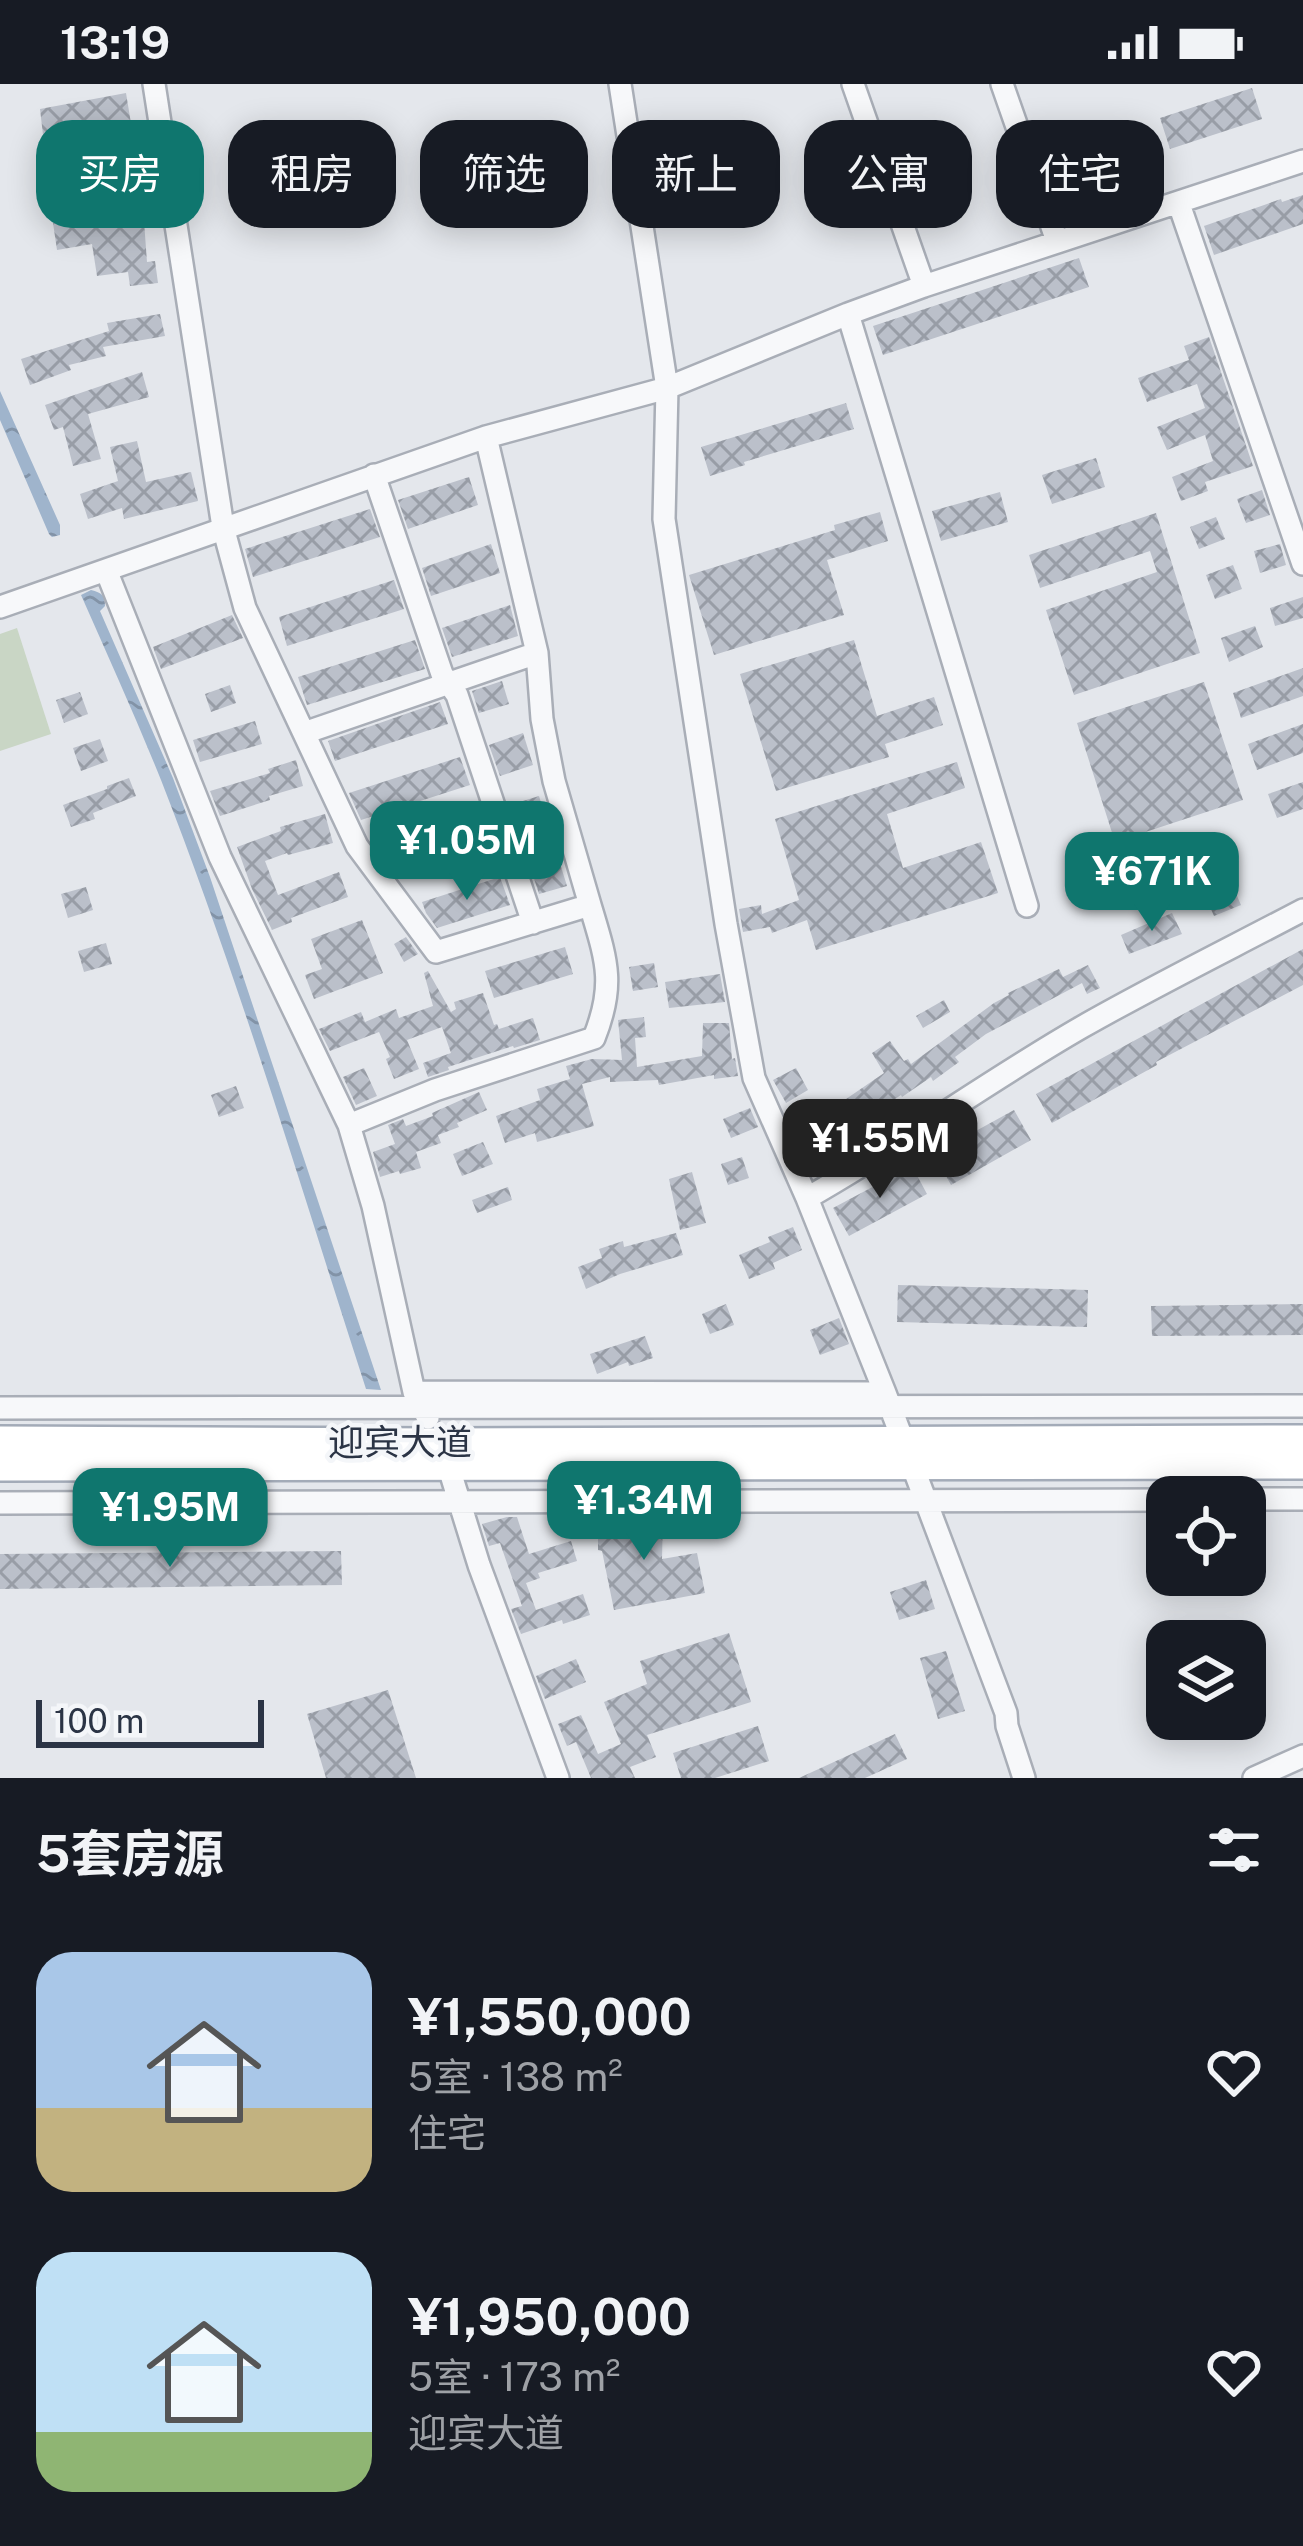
<!DOCTYPE html>
<html lang="zh">
<meta charset="utf-8">
<style>
:root{--surface:#171b24;--page:#242831;--text:#f1f3f6;--muted:#9ea1a6;--accent:#0f766e}
body{margin:0;font-family:"Public Sans","Noto Sans SC",sans-serif;background:var(--page);color:var(--text);height:100vh;display:flex;flex-direction:column;font-size:45px;white-space:nowrap}
*{box-sizing:border-box;margin:0}
p{font-size:39px;color:var(--muted)}
.icon{flex:none;width:66px;height:66px;fill:none;stroke:currentColor;stroke-width:2;stroke-linecap:round;stroke-linejoin:round}
.map{position:relative;height:1694px;overflow:hidden}
.panel{display:flex;flex-direction:column;background:var(--surface);flex:1}
.panel>*{flex:none}
.banner{position:absolute;left:36px;top:36px;width:1233px;height:108px;display:flex;gap:24px}
.buttons{position:absolute;left:1146px;top:1392px;display:grid;gap:24px}
.buttons a{display:grid;place-items:center;width:120px;height:120px;border-radius:24px;background:var(--surface);box-shadow:0 6px 30px #0003;font-size:60px}
.scale{position:absolute;left:36px;bottom:30px;width:228px;box-sizing:border-box;padding-left:12px;border:6px solid #2b3445;border-top:0;font-size:33px;line-height:42px;white-space:nowrap;color:#2b3445;-webkit-text-stroke:9px #f4f6f9;paint-order:stroke}
.price{position:absolute;translate:-50% -102px;padding:0 27px;border-radius:24px;background:var(--accent);color:#fff;font-size:39px;line-height:78px;filter:drop-shadow(0 3px 6px #0008)}
.price::after{content:'';position:absolute;left:50%;top:72px;width:36px;height:27px;margin-left:-18px;background:inherit;clip-path:polygon(0 0,100% 0,50% 100%)}
.price.selected{background:#222;color:#fff}
ul{padding:0;list-style:none}
li{display:flex;align-items:center;gap:36px;height:300px;padding:0 36px}
li span{display:grid;place-items:center;flex:none;width:336px;height:240px;border-radius:36px;color:#555}
li>.icon{margin-inline-start:auto}
span .icon{width:144px;height:144px;fill:#fffc;stroke-width:1}
li b{font-size:51px}
h2{display:flex;justify-content:space-between;align-items:center;height:144px;padding:0 36px;font-size:51px}
.pill{padding:0 42px;border-radius:36px;background:var(--surface);box-shadow:0 6px 30px #0003;font-size:42px;line-height:108px}
.pill.selected{background:var(--accent);color:#fff}
.status{display:flex;justify-content:space-between;align-items:center;height:84px;padding:0 60px;background:var(--surface);direction:ltr}
.status svg{height:33px;fill:currentColor}
.map>svg:first-child{display:block}
.garden{fill:#c9d6c5}
.water{fill:url(#water-ripples)}
.building{fill:url(#building-cross-hatch)}
.lines{fill:none;stroke-linecap:round;stroke-linejoin:round}
.minor-casing{stroke:#a9aeb7;stroke-width:26}
.major-casing{stroke:#a3abb8;stroke-width:32}
.minor{stroke:#f7f8fa;stroke-width:21}
.major{stroke:#fff;stroke-width:27}
.labels{text-anchor:middle;stroke-width:9;stroke-linejoin:round;paint-order:stroke}
.street-label{font-size:36px;fill:#2b3445;stroke:#f4f6f9}
</style>
<div class="status"><b>13:19</b><svg viewBox="0 0 49 12"><path d="M0 12V9h3v3zM5 12V6h3v6zM10 12V3h3v9zM15 12V0h3v12zM26 1h20v11H26zM47 4h2v5h-2z"/></svg></div>
<div class="map">
<svg width="1303" height="1694" viewBox="0 0 1303 1694">
<defs>
<pattern id="water-ripples" width="26" height="14" patternUnits="userSpaceOnUse" patternTransform="scale(3)"><rect width="26" height="14" fill="#9fb4cc"/><path d="M2 4q2-2 4 0t4 0M15 11q2-2 4 0t4 0" fill="none" stroke="#8293a7"/></pattern>
<pattern id="building-cross-hatch" width="8" height="8" patternUnits="userSpaceOnUse" patternTransform="scale(3)"><rect width="8" height="8" fill="#bbc0ca"/><path d="M0 0l8 8M0 8l8-8" fill="none" stroke="#989da6"/></pattern>
</defs>
<rect width="100%" height="100%" fill="#e4e7ec"/>
<path class="garden" d="M 17,544 L 51,650 L 0,667 L 0,550 Z"/>
<path class="water" d="M 0,307 L 60,441 L 60,451 L 52,453 L 49,450 L 0,336 Z
M 91,506 C 102,509 105,511 105,522 L 100,527 L 173,694 L 210,793 L 381,1306 L 366,1305 C 300,1101 239,895 161,696 C 136,634 108,572 81,511 Z"/>
<path class="building" d="M 1252,4 L 1262,35 L 1170,65 L 1160,34 Z
M 126,9 L 141,100 L 116,105 L 111,78 L 108,77 L 75,82 L 76,90 L 48,94 L 40,25 Z
M 1303,111 L 1303,140 L 1214,171 L 1204,142 L 1281,115 L 1282,118 Z
M 79,135 L 80,143 L 144,137 L 147,178 L 155,177 L 158,199 L 130,202 L 128,188 L 97,192 L 92,160 L 57,166 L 53,139 Z
M 1079,174 L 1089,203 L 883,271 L 873,242 Z
M 160,230 L 165,252 L 103,263 L 106,272 L 69,281 L 71,286 L 30,301 L 21,275 L 109,247 L 107,239 Z
M 1209,253 L 1253,382 L 1205,398 L 1208,407 L 1181,417 L 1172,393 L 1213,377 L 1205,351 L 1167,366 L 1157,343 L 1205,324 L 1197,300 L 1147,318 L 1138,294 L 1189,276 L 1184,262 Z
M 142,288 L 149,313 L 88,330 L 101,375 L 73,382 L 63,343 L 54,346 L 45,321 Z
M 846,319 L 854,345 L 744,378 L 745,381 L 710,392 L 701,363 Z
M 137,357 L 146,398 L 191,388 L 198,417 L 124,435 L 122,424 L 88,435 L 80,410 L 118,397 L 110,363 Z
M 1096,374 L 1105,403 L 1052,420 L 1042,391 Z
M 469,393 L 478,421 L 408,445 L 398,416 Z
M 1262,406 L 1270,431 L 1246,439 L 1237,415 Z
M 1000,408 L 1008,438 L 941,457 L 932,427 Z
M 370,425 L 380,453 L 253,493 L 245,465 Z
M 880,428 L 888,457 L 827,476 L 844,531 L 714,571 L 689,491 L 835,446 L 834,441 Z
M 1156,429 L 1200,569 L 1074,611 L 1046,526 L 1157,488 L 1150,467 L 1040,504 L 1029,471 Z
M 1216,433 L 1225,455 L 1199,465 L 1190,443 Z
M 491,460 L 500,489 L 431,512 L 422,484 Z
M 1280,460 L 1286,481 L 1260,489 L 1254,467 Z
M 1233,481 L 1242,505 L 1215,515 L 1206,491 Z
M 394,496 L 404,525 L 287,562 L 279,533 Z
M 1303,513 L 1303,534 L 1275,542 L 1270,524 Z
M 510,521 L 518,552 L 452,573 L 442,544 Z
M 232,531 L 243,554 L 161,585 L 153,563 Z
M 1255,542 L 1263,563 L 1229,578 L 1221,554 Z
M 415,556 L 425,585 L 307,621 L 298,593 Z
M 854,556 L 877,632 L 934,613 L 943,641 L 885,660 L 889,673 L 776,707 L 740,590 Z
M 1303,584 L 1303,612 L 1241,634 L 1233,609 Z
M 502,597 L 509,620 L 479,629 L 472,607 Z
M 1204,598 L 1243,716 L 1115,758 L 1077,639 Z
M 230,601 L 236,619 L 211,628 L 205,610 Z
M 80,608 L 88,630 L 64,639 L 56,616 Z
M 440,618 L 448,640 L 335,677 L 328,657 Z
M 255,637 L 262,660 L 200,678 L 193,656 Z
M 1303,640 L 1303,669 L 1257,686 L 1248,660 Z
M 523,649 L 533,681 L 500,692 L 489,661 Z
M 100,655 L 108,677 L 81,687 L 73,664 Z
M 460,673 L 470,701 L 361,736 L 349,709 Z
M 296,676 L 303,702 L 269,712 L 270,716 L 220,732 L 210,707 L 270,689 L 268,685 Z
M 957,678 L 965,704 L 887,730 L 903,784 L 981,758 L 998,809 L 816,866 L 807,836 L 772,849 L 770,843 L 743,848 L 739,825 L 761,821 L 762,830 L 799,816 L 775,735 Z
M 129,694 L 136,712 L 93,729 L 95,735 L 71,743 L 63,721 L 107,705 L 107,702 Z
M 1303,698 L 1303,725 L 1277,734 L 1268,710 Z
M 539,712 L 548,741 L 519,749 L 510,721 Z
M 325,730 L 333,759 L 288,771 L 287,769 L 265,777 L 278,811 L 339,788 L 348,813 L 291,834 L 292,838 L 272,846 L 252,805 L 237,763 L 281,747 L 280,743 Z
M 480,733 L 489,762 L 410,788 L 401,758 Z
M 558,773 L 567,802 L 539,810 L 530,782 Z
M 500,793 L 510,821 L 437,844 L 426,829 L 422,818 Z
M 1230,796 L 1241,821 L 1214,832 L 1203,807 Z
M 86,803 L 93,826 L 68,834 L 61,810 Z
M 1172,829 L 1182,850 L 1129,870 L 1121,851 Z
M 362,836 L 383,889 L 314,915 L 305,891 L 322,885 L 311,855 Z
M 406,853 L 418,870 L 404,878 L 394,860 Z
M 106,859 L 112,880 L 84,888 L 78,867 Z
M 565,863 L 573,890 L 494,914 L 485,887 Z
M 1303,865 L 1303,901 L 1156,978 L 1157,981 L 1052,1039 L 1036,1010 Z
M 654,879 L 658,903 L 633,907 L 629,883 Z
M 1088,881 L 1100,904 L 1087,910 L 1082,899 L 986,950 L 955,973 L 959,978 L 933,997 L 931,993 L 902,1013 L 901,1011 L 806,1074 L 795,1050 L 884,989 L 872,969 L 890,957 L 904,977 L 908,975 L 911,980 L 994,919 L 1009,911 L 1008,909 L 1059,885 L 1063,893 Z
M 428,887 L 451,928 L 456,925 L 454,918 L 483,909 L 494,941 L 497,940 L 499,945 L 533,934 L 540,956 L 514,964 L 513,962 L 448,983 L 449,986 L 428,993 L 423,979 L 451,969 L 442,943 L 407,956 L 419,985 L 394,995 L 386,975 L 390,973 L 379,948 L 330,967 L 319,945 L 361,928 L 365,938 L 396,925 L 399,934 L 433,922 L 424,889 Z
M 720,890 L 725,918 L 669,924 L 665,898 Z
M 944,916 L 950,928 L 923,944 L 916,932 Z
M 644,933 L 646,953 L 635,954 L 637,983 L 702,972 L 703,939 L 729,939 L 732,975 L 735,974 L 738,992 L 714,995 L 714,991 L 659,1001 L 658,996 L 610,998 L 610,993 L 582,1000 L 594,1042 L 537,1058 L 535,1049 L 505,1059 L 496,1032 L 540,1016 L 537,1005 L 570,995 L 566,982 L 592,975 L 622,976 L 618,936 Z
M 364,984 L 377,1012 L 356,1021 L 343,993 Z
M 796,984 L 808,1006 L 786,1019 L 773,996 Z
M 236,1002 L 244,1024 L 219,1033 L 211,1011 Z
M 479,1008 L 487,1026 L 457,1039 L 459,1043 L 438,1051 L 441,1059 L 416,1068 L 421,1084 L 400,1090 L 399,1087 L 380,1093 L 373,1068 L 395,1060 L 388,1041 L 403,1035 L 406,1042 L 433,1032 L 432,1029 Z
M 750,1024 L 758,1043 L 731,1054 L 723,1035 Z
M 1014,1026 L 1031,1056 L 951,1101 L 934,1070 Z
M 483,1058 L 493,1080 L 462,1092 L 453,1070 Z
M 742,1073 L 749,1094 L 728,1101 L 721,1080 Z
M 912,1082 L 927,1110 L 849,1152 L 833,1124 Z
M 692,1088 L 706,1139 L 680,1146 L 669,1095 Z
M 508,1103 L 512,1116 L 477,1129 L 472,1116 Z
M 793,1143 L 802,1166 L 773,1179 L 775,1185 L 749,1195 L 739,1171 L 770,1158 L 768,1153 Z
M 676,1149 L 683,1171 L 620,1190 L 586,1205 L 578,1183 L 602,1174 L 599,1165 L 623,1157 L 624,1163 Z
M 898,1201 L 1088,1206 L 1087,1243 L 897,1238 Z
M 726,1220 L 734,1241 L 710,1250 L 702,1230 Z
M 1303,1220 L 1303,1251 L 1152,1252 L 1151,1222 Z
M 839,1234 L 849,1260 L 820,1271 L 810,1246 Z
M 645,1252 L 653,1274 L 629,1282 L 628,1278 L 597,1290 L 590,1270 Z
M 598,1432 L 663,1432 L 662,1475 L 697,1469 L 705,1509 L 614,1526 L 602,1467 L 598,1466 Z
M 507,1433 L 517,1433 L 529,1470 L 571,1457 L 577,1477 L 538,1489 L 540,1494 L 526,1499 L 536,1526 L 583,1510 L 590,1531 L 563,1540 L 562,1536 L 521,1550 L 511,1525 L 522,1522 L 500,1459 L 489,1462 L 482,1440 Z
M 341,1467 L 342,1501 L 0,1505 L 0,1470 Z
M 926,1496 L 935,1525 L 899,1536 L 890,1508 Z
M 729,1549 L 751,1618 L 647,1651 L 656,1673 L 630,1683 L 635,1694 L 591,1694 L 576,1658 L 567,1662 L 558,1640 L 581,1631 L 598,1670 L 621,1660 L 604,1618 L 647,1600 L 640,1577 Z
M 946,1567 L 965,1627 L 938,1635 L 920,1574 Z
M 576,1575 L 586,1598 L 545,1615 L 536,1592 Z
M 388,1606 L 416,1694 L 326,1694 L 307,1630 Z
M 758,1642 L 769,1677 L 715,1694 L 681,1694 L 673,1669 Z
M 895,1650 L 907,1675 L 865,1694 L 799,1694 Z"/>
<g class="lines">
<defs>
<path id="minor" d="M 154,0 L 223,443 L 245,524 L 357,762 L 436,868 L 590,821 C 606,875 616,899 594,954 L 435,1006 L 349,1041
M 620,0 L 667,304 L 664,435 L 726,840 L 754,994 L 807,1114 L 885,1309 L 1006,1629 L 1007,1642 L 1024,1694
M 853,0 L 924,202
M 1002,0 L 1057,157
M 1179,120 L 1303,480
M 848,230 L 1027,822
M 486,353 L 537,569 L 542,635 L 554,697 L 590,821
M 374,391 L 442,590 L 457,611 L 533,839
M 106,486 L 220,773 L 349,1041 L 373,1122 L 414,1308 L 428,1334
M 0,523 L 486,353 L 667,304 L 848,230 L 924,202 L 1303,77
M 304,649 L 537,569
M 807,1114 C 901,1061 988,997 1082,943 C 1154,902 1229,865 1303,826
M 414,1308 L 875,1309
M 0,1324 L 1303,1322
M 444,1368 L 479,1481 L 558,1694
M 1245,1415 L 1303,1415
M 0,1419 L 1167,1416
M 1254,1694 L 1303,1672"/>
<path id="major" d="M 0,1356 L 441,1358 L 1303,1355
M 0,1383 L 1303,1381"/>
</defs>
<use href="#minor" class="minor-casing"/>
<use href="#major" class="major-casing"/>
<use href="#minor" class="minor"/>
<use href="#major" class="major"/>
</g>
<g class="labels">
<g class="street-label">
<text x="400" y="1371">迎宾大道</text>
</g>
</g>
</svg>
<div class="buttons">
<a><svg class="icon" aria-label="locate" viewBox="0 0 24 24"><circle cx="12" cy="12" r="6"/><path d="M12 2v4M12 18v4M2 12h4M18 12h4"/></svg></a>
<a><svg class="icon" aria-label="layers" viewBox="0 0 24 24"><path d="M12 4l9 5-9 5-9-5zM3 14l9 5 9-5"/></svg></a>
</div>
<div class="scale">100 m</div>
<b class="price" style="left:467px;top:819px">¥1.05M</b>
<b class="price" style="left:1152px;top:850px">¥671K</b>
<b class="price selected" style="left:880px;top:1117px">¥1.55M</b>
<b class="price" style="left:644px;top:1479px">¥1.34M</b>
<b class="price" style="left:170px;top:1486px">¥1.95M</b>
<div class="banner">
<a class="pill selected">买房</a>
<a class="pill">租房</a>
<a class="pill">筛选</a>
<a class="pill">新上</a>
<a class="pill">公寓</a>
<a class="pill">住宅</a>
</div>
</div>
<section class="panel">
<h2>5套房源<svg class="icon" aria-label="filters" viewBox="0 0 24 24"><path d="M4 7h16M4 17h16"/><circle cx="9" cy="7" r="2"/><circle cx="15" cy="17" r="2"/></svg></h2>
<ul>
<li><span style="background:linear-gradient(#a9c7e8 65%,#c2b280 0)"><svg class="icon" aria-label="home" viewBox="0 0 24 24"><path d="M3 11l9-7 9 7M6 9v11h12V9"/></svg></span><div><b>¥1,550,000</b><p>5室 · 138 m²</p><p>住宅</p></div><svg class="icon" aria-label="heart" viewBox="0 0 24 24"><path d="M12 20l-8-8c-3-5 5-10 8-4 3-6 11-1 8 4z"/></svg></li>
<li><span style="background:linear-gradient(#bfe0f5 75%,#8fb573 0)"><svg class="icon" aria-label="home" viewBox="0 0 24 24"><path d="M3 11l9-7 9 7M6 9v11h12V9"/></svg></span><div><b>¥1,950,000</b><p>5室 · 173 m²</p><p>迎宾大道</p></div><svg class="icon" aria-label="heart" viewBox="0 0 24 24"><path d="M12 20l-8-8c-3-5 5-10 8-4 3-6 11-1 8 4z"/></svg></li>
</ul>
</section>
